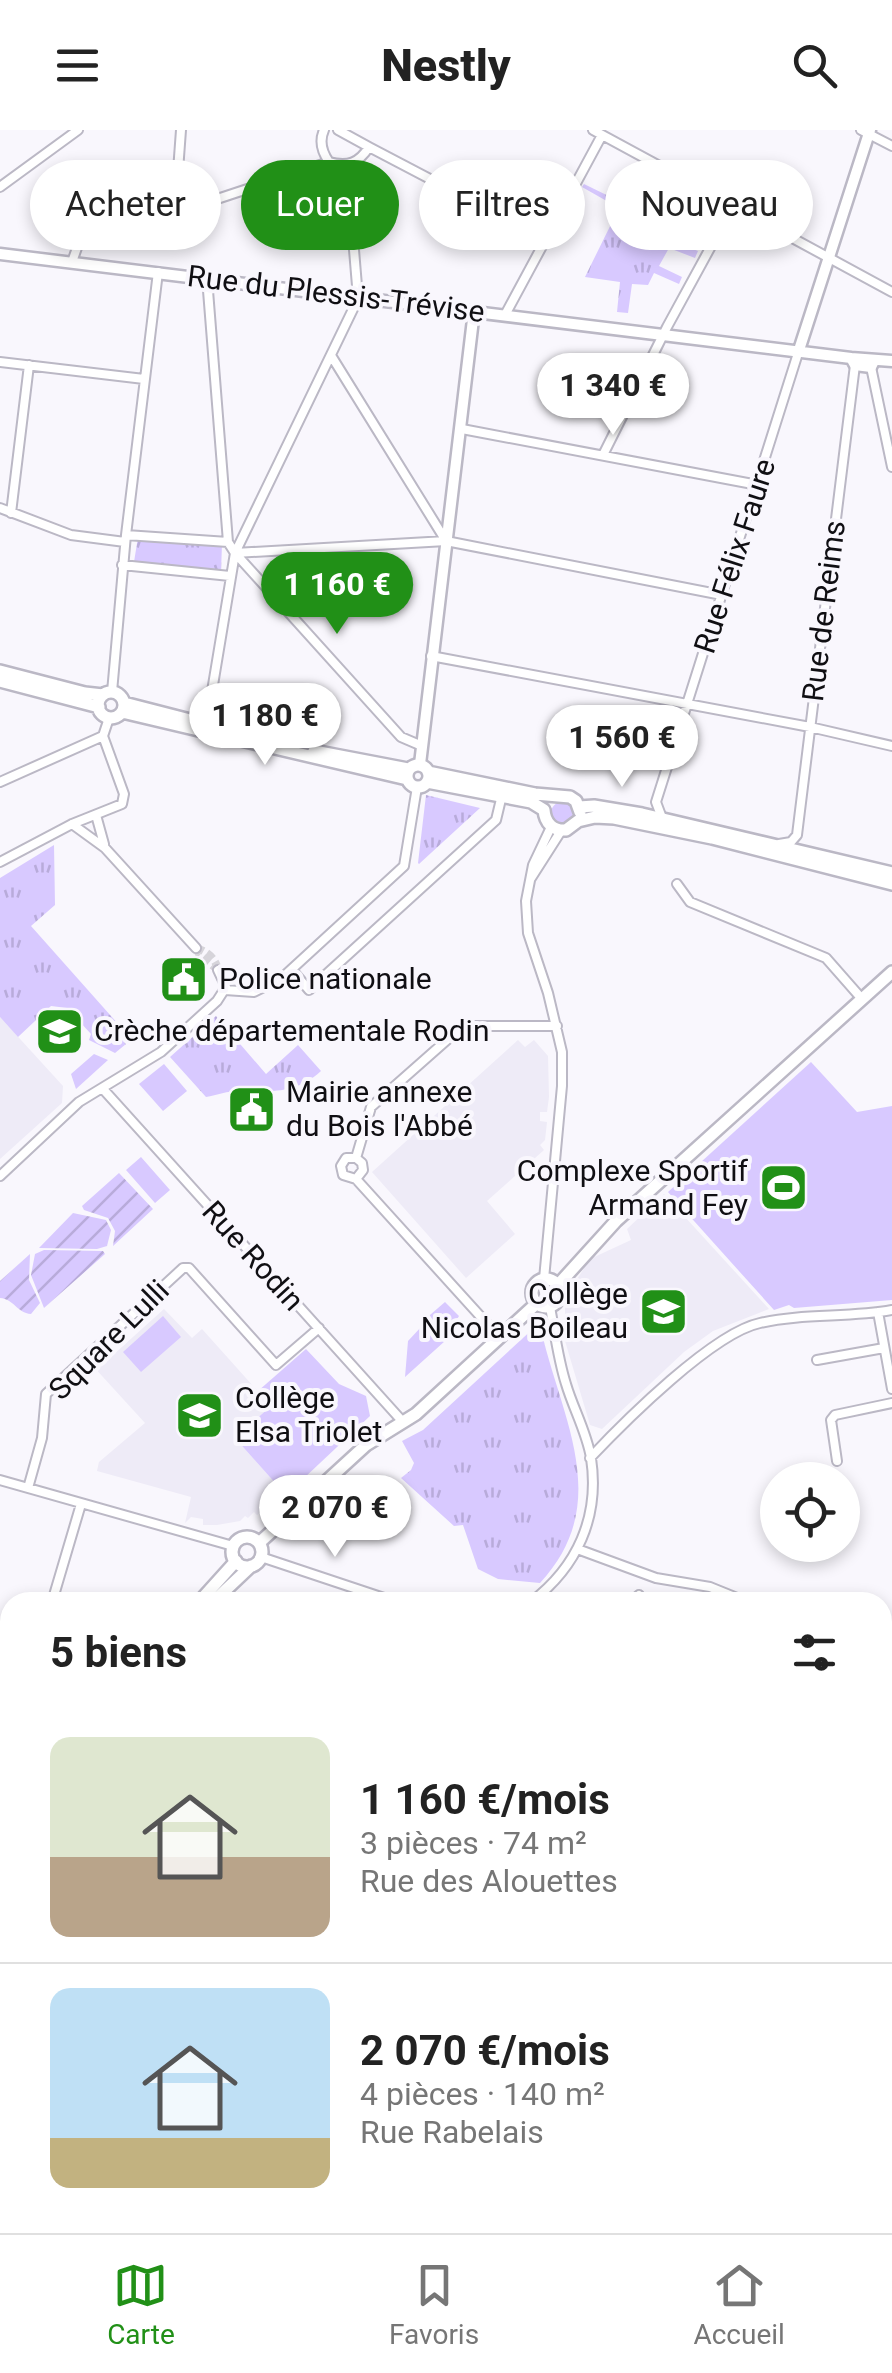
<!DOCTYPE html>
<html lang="fr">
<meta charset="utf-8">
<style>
:root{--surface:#fff;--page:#f6f6f6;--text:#222;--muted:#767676;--line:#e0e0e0;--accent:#219017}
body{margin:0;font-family:Roboto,sans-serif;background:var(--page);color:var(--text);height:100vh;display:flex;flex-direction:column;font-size:38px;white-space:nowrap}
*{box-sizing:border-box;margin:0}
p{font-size:32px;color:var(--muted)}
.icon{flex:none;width:55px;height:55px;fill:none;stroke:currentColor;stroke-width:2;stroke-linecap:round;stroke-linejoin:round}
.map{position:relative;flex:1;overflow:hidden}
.drawer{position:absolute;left:0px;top:1462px;width:892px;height:642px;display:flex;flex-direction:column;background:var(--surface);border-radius:30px 30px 0 0;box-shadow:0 5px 15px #0003}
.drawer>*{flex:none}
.top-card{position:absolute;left:30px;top:30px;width:832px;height:90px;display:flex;gap:20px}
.controls{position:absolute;left:760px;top:1332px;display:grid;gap:20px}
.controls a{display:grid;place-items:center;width:100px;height:100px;border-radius:50%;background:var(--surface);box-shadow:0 5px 15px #0003;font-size:50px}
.price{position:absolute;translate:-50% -85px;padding:0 22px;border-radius:35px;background:#fff;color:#222;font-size:32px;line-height:65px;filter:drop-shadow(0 2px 5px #0008)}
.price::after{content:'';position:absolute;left:50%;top:60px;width:30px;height:22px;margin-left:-15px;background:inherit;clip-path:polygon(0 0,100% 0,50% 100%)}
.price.current{background:var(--accent);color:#fff}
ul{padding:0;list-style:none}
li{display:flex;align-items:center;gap:30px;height:250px;padding:0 50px}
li+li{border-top:2px solid var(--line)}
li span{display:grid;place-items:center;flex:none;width:280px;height:200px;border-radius:20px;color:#555}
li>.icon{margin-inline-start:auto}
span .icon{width:120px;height:120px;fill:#fffc;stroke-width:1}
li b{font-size:42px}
h2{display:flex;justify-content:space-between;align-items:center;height:120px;padding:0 50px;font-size:42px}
.tag{padding:0 35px;border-radius:45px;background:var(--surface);box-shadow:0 5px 15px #0003;font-size:35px;line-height:90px}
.tag.current{background:var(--accent);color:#fff}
header{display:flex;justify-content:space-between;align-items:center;height:130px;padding:0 50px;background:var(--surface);font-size:45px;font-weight:800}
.dock{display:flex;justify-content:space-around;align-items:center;height:140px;border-top:2px solid var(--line);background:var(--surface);font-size:28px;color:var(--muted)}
.dock a{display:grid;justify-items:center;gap:5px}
.dock .current{color:var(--accent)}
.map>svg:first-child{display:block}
.built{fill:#eeebf7}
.grass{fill:#d8c9ff}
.park{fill:url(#park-tufts)}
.garden{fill:url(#garden-furrows)}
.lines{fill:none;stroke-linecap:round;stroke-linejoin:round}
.minor-tunnel{stroke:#d6d4da;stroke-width:8;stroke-dasharray:8 4;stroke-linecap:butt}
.minor-casing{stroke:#bbb8c5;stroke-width:12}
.tertiary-casing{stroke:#bbb8c5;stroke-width:15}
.secondary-casing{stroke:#bbb8c5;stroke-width:16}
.minor{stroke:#fff;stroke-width:8}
.tertiary{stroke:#fff;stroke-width:10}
.secondary{stroke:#fff;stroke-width:11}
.labels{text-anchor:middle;stroke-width:8;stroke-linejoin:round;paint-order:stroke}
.street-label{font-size:30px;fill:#100f13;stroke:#f9f7fd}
.poi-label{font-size:30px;fill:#100f13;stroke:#f9f7fd;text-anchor:start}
</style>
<header><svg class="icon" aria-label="menu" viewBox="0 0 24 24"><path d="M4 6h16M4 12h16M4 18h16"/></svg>Nestly<svg class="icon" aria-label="search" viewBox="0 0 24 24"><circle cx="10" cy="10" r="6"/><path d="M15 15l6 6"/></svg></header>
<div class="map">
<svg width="892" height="2103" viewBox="0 0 892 2103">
<defs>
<pattern id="park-tufts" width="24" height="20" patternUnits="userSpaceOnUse" patternTransform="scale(2.5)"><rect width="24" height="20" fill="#d8c9ff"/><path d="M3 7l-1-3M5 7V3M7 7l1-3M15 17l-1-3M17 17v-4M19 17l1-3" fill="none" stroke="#b8abda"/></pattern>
<pattern id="garden-furrows" width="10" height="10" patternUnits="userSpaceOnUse" patternTransform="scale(2.5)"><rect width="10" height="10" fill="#d8c9ff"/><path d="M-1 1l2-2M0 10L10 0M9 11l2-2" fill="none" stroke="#b8abda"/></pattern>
</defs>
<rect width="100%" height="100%" fill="#f9f7fd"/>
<path class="built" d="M 0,887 L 63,956 L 62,973 L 0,1029 Z
M 518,910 L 525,917 L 534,910 L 548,926 L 549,967 L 547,982 L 540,982 L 540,991 L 547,992 L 545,1010 L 540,1015 L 544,1020 L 487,1071 L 515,1104 L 466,1148 L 372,1042 Z
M 664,1064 L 769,1179 L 713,1201 L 684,1222 L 602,1299 L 590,1295 L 565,1211 L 565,1168 L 590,1129 L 631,1110 L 627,1099 Z
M 164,1179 L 192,1208 L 202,1199 L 271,1276 L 235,1308 L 286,1365 L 257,1385 L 254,1382 L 248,1388 L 245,1386 L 240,1391 L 217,1395 L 203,1395 L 203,1389 L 191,1387 L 185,1393 L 191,1367 L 97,1341 L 99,1332 L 145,1293 L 92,1235 L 108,1220 L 113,1225 Z
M 0,1801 L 10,1810 L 10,2095 L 286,2095 L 287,2103 L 0,2103 Z
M 883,1839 L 892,1849 L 892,2044 L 883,2046 Z
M 516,2095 L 641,2095 L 642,2103 L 518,2103 Z"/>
<path class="grass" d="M551 683a11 11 0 1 1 22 0a11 11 0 1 1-22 0Z
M 94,924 L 108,930 L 76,959 L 71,944 Z
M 811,932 L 857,982 L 892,976 L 892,1170 L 794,1178 L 789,1175 L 774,1180 L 668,1062 Z
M 164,934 L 187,961 L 163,981 L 139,954 Z
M 445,1172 L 459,1186 L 454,1194 L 458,1197 L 428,1197 L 423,1191 Z
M 163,1186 L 181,1207 L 141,1242 L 123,1222 Z
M 422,1196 L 426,1201 L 455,1202 L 405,1247 L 408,1211 Z
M 306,1219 L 339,1254 L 366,1266 L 370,1286 L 286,1365 L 235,1308 L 271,1276 L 258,1261 Z"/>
<path class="park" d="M 647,41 L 655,45 L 642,72 L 659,81 L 674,55 L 682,59 L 668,86 L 681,94 L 673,111 L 698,121 L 695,128 L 669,118 L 659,136 L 682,147 L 679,154 L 654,143 L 648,155 L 632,154 L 628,183 L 617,182 L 620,152 L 585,147 L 619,78 L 582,57 L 584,54 L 627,75 Z
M 138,407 L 222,414 L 221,442 L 134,432 Z
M 426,665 L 480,678 L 419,734 L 418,733 Z
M 54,715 L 55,775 L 31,796 L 119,895 L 114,902 L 126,914 L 115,923 L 89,910 L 91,904 L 67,878 L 51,876 L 18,907 L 0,887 L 0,748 Z
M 216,886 L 266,944 L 298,915 L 321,941 C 295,965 271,961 238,961 C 228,961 217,965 206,967 L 170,927 Z
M 141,1027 L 170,1060 L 155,1073 L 126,1040 Z
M 536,1196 L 541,1200 C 562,1290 614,1373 540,1453 L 498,1449 L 478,1439 L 463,1395 L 454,1396 L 401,1348 L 411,1340 L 414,1333 L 402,1311 L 423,1300 Z"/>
<path class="garden" d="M 119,1043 L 153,1079 L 113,1116 L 115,1101 L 108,1088 L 84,1080 L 82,1076 Z
M 73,1083 L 106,1090 L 111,1100 L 107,1116 L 97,1119 L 39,1118 Z
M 44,1120 L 103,1121 L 105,1124 L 44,1178 L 31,1145 L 35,1124 Z
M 30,1124 L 29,1150 L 40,1173 L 31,1184 C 17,1183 14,1169 0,1168 L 0,1151 Z"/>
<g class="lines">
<path class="minor-tunnel" d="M 196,818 C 207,821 216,829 218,840
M 196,818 L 199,824 L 218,840"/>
<defs>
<path id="minor" d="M 324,0 C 319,11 322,22 329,32 C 348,37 359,33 369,17 L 338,0
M 593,0 L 892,162
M 861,0 L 892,16
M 369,17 L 472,71
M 0,57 L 78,0
M 175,82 L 181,0
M 72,132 L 78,115 L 329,32
M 505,185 L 602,5
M 332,227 L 446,411
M 0,232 L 144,249
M 871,237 L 892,337
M 462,299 L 758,355
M 603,325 L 667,197 L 733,76
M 0,378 L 71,405 L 125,412
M 11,383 L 29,235
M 126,405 L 228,412
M 235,423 L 446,411 L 722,465
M 235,423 L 355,175 L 357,156 L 347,35
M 235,423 L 401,607 L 422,616
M 122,435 L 230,446
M 431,526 L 810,597 L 892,616
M 112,562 L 126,405 L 158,142
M 199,592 L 209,579 L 235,423 L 228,412 L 207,148
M 103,606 L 109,588
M 0,652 L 103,606
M 96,685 L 104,714
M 662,688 L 656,672 L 799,220
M 72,694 L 105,718 L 196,818
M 779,714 L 791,712 L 797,705 L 855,235
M 0,732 L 72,694 L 122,674 L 124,664 L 103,606
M 531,748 L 561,701
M 677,754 L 690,772 L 826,828 L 862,869
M 292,840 L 309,860 L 496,690 L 502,665
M 225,860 L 254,862 L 282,848 L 404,736 L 417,657
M 103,959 L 403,1292
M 356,1028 L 371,977 L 448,909 L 474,896 L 557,896
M 0,1046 L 79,972 L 161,922 L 217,871 L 226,857 L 218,840
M 356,1049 L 363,1040 L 362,1033 L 356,1028 L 346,1028 L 341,1036 L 343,1045 L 356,1049 L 500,1208
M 544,1149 L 562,956 L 562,922 L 548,863 L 528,803 L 526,771 L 533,735 L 551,697
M 878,1182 L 892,1259
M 817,1230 L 884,1218
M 590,1328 C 625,1291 713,1203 760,1193 C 803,1183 849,1188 892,1180
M 837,1331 L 831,1290 L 835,1285 L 892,1273
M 0,1350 L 233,1416
M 28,1358 L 42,1308 L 46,1264 L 183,1138 L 189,1138 L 276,1235 L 319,1198
M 580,1420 L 656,1448 L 710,1457 L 747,1472
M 261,1427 L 396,1472
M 52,1472 L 81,1374
M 531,1472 C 577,1437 600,1387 591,1328 C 587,1303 573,1278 566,1254 C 558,1229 555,1203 550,1177
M 631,1472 L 639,1465
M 0,1568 L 10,1562
M 0,1760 L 10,1748
M 0,1780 L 10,1790
M 292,2095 L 293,2103
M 508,2095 L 510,2103
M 495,2103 L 497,2095"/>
<path id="tertiary" d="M 0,124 L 851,228
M 799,220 L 870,0
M 874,231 L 871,237 L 855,235 L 851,228 L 892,231
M 420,634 L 474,181
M 882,2085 L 892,2084
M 784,2103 L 829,2095"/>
<path id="secondary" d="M 0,541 L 85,563 L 103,565
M 0,551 L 99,577
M98 575a13 13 0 1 1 26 0a13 13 0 1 1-26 0Z
M 124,573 L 229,600
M 122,582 L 407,649
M 314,621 L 408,639
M407 646a11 11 0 1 1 22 0a11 11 0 1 1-22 0Z
M 428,642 L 535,664 L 570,667 L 576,671 L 580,682
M 427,652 L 531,672 L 544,680
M 579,677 L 594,676 L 642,684 L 892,743
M 544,680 C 545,693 553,701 566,700 L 578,691 L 595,687 L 614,688 L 712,708 L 892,754
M532 1163a14 14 0 1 1 28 0a14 14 0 1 1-28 0Z
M 558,1155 L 616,1091 L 892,842
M232 1422a15 15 0 1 1 30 0a15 15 0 1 1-30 0Z
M 259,1413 L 366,1315 L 416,1284 L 536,1174
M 199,1472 L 236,1431
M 213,1472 L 251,1436
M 0,1705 L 10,1693
M 0,1727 L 10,1714"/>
</defs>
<use href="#minor" class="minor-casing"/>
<use href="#tertiary" class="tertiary-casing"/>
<use href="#secondary" class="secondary-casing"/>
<use href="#minor" class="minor"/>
<use href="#tertiary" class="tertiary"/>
<use href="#secondary" class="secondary"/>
</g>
<defs>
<symbol id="civic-square" viewBox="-11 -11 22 22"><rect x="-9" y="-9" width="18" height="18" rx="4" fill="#219017" stroke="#f9f7fd"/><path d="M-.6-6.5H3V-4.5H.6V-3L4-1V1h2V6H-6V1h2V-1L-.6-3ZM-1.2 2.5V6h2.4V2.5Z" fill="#fff"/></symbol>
<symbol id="school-square" viewBox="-11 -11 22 22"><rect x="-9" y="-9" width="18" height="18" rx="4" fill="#219017" stroke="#f9f7fd"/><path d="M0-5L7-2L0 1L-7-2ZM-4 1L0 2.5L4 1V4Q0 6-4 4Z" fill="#fff"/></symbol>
<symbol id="stadium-square" viewBox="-11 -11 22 22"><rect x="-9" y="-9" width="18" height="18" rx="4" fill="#219017" stroke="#f9f7fd"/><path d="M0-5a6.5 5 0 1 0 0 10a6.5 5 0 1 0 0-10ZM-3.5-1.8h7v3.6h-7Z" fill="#fff"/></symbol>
</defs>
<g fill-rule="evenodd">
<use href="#civic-square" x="156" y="822" width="55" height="55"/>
<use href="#school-square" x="32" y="874" width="55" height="55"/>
<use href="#civic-square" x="224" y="952" width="55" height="55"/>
<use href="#stadium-square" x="756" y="1030" width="55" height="55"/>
<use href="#school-square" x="636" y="1154" width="55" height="55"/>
<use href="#school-square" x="172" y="1258" width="55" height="55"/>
</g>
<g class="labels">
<g class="street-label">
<text transform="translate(336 164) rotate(7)" y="10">Rue du Plessis-Trévise</text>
<text transform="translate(735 426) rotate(-72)" y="10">Rue Félix Faure</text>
<text transform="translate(824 481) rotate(-83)" y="10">Rue de Reims</text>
<text transform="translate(253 1126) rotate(48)" y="10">Rue Rodin</text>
<text transform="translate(109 1210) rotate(-45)" y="10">Square Lulli</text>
</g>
<g class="poi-label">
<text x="219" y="859">Police nationale</text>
<text x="94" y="911">Crèche départementale Rodin</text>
<text x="286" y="972">Mairie annexe<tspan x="286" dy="34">du Bois l'Abbé</tspan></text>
<text x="748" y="1051" text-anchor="end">Complexe Sportif<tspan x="748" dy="34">Armand Fey</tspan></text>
<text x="628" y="1174" text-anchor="end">Collège<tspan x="628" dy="34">Nicolas Boileau</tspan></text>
<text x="235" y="1278">Collège<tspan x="235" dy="34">Elsa Triolet</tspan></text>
</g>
</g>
</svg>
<div class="controls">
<a><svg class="icon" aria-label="locate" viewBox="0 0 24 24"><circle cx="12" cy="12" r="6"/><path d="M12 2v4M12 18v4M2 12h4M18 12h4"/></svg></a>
</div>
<b class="price" style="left:613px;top:308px">1 340 €</b>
<b class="price current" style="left:337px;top:507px">1 160 €</b>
<b class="price" style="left:265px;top:638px">1 180 €</b>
<b class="price" style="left:622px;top:660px">1 560 €</b>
<b class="price" style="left:335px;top:1430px">2 070 €</b>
<div class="top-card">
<a class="tag">Acheter</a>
<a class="tag current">Louer</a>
<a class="tag">Filtres</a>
<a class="tag">Nouveau</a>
</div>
<section class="drawer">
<h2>5 biens<svg class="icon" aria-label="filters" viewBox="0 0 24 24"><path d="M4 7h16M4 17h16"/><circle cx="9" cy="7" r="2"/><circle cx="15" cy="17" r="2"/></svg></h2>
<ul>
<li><span style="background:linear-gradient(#dfe7d0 60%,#b9a48a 0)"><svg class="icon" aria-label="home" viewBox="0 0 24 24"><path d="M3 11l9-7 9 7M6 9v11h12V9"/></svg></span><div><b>1 160 €/mois</b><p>3 pièces · 74 m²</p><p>Rue des Alouettes</p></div></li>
<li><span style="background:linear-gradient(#bfe0f5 75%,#c2b280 0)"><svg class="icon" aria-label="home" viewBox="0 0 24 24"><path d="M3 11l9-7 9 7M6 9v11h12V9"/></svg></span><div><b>2 070 €/mois</b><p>4 pièces · 140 m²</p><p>Rue Rabelais</p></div></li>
</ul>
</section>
</div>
<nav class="dock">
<a class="current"><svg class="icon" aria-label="map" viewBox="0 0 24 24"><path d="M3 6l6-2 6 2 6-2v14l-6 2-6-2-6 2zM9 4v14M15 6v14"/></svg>Carte</a>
<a><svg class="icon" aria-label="saved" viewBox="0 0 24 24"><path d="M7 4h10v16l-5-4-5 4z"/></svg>Favoris</a>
<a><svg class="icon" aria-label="home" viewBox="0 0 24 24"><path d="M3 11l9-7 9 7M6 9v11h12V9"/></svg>Accueil</a>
</nav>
